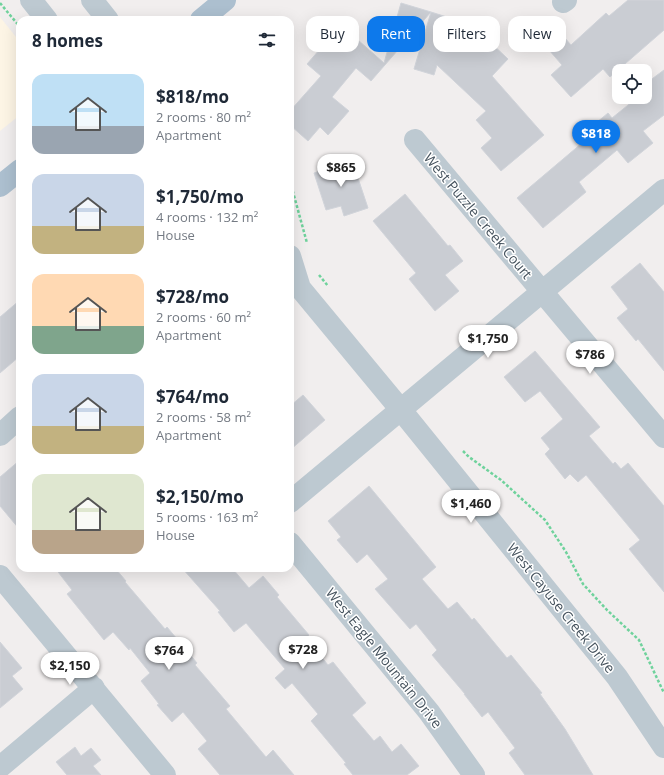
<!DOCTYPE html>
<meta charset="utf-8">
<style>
:root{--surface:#fff;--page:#f6f6f7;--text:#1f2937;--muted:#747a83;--accent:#0d79eb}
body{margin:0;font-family:"Open Sans",sans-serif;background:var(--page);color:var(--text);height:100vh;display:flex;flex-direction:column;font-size:15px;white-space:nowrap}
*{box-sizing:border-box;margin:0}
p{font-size:13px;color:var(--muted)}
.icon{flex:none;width:22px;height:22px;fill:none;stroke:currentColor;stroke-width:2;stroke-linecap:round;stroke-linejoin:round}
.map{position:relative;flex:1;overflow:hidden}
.details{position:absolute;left:16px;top:16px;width:278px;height:556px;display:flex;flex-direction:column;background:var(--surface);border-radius:12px;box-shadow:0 4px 16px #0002}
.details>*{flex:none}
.hud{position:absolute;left:306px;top:16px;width:298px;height:36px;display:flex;gap:8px}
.tools{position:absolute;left:612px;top:64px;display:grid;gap:8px}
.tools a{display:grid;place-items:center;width:40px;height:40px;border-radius:8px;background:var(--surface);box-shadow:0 4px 16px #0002;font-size:20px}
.price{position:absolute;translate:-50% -34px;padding:0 9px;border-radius:14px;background:#fff;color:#222;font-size:13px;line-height:26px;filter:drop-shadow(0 1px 2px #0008)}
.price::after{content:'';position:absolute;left:50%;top:24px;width:12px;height:9px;margin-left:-6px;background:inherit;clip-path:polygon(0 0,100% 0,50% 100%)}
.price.active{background:var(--accent);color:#fff}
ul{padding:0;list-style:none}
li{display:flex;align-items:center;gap:12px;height:100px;padding:0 16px}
li span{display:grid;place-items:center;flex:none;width:112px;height:80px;border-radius:12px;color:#555}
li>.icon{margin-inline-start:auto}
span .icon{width:48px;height:48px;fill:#fffc;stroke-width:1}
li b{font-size:17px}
h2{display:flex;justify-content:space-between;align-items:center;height:48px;padding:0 16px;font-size:17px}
.chip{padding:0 14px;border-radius:12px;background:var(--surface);box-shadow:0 4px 16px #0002;font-size:14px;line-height:36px}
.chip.active{background:var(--accent);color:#fff}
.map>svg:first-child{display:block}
.commercial{fill:#fdf5e5}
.building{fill:#cacdd3;stroke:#d1d4da}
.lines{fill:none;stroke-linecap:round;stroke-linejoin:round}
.path{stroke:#6fd29c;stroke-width:2.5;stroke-dasharray:3 2;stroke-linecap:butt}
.minor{stroke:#bdc9d1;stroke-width:22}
.major{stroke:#acbfcf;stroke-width:22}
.labels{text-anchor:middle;stroke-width:3;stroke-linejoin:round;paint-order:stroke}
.street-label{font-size:14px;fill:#45525d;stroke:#fff}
</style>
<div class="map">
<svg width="664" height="775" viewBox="0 0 664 775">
<rect width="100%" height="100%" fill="#f1eeee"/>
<path class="commercial" d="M 0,17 L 20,42 L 20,115 L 0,131 Z"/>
<path class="building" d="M 628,0 L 664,0 L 664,30 L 610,77 L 603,69 L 571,97 L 551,75 L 562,65 L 549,50 L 564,37 L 571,45 L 606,13 L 609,16 Z
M 401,3 L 431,12 L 371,81 L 356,68 L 332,97 L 349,111 L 328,135 L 320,127 L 308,141 L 290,125 L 290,111 L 321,76 L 307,64 L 341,25 L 384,63 Z
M 431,12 L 472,25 L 508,59 L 492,76 L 544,135 L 501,171 L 481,148 L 492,138 L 476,120 L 486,111 L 437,65 L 434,75 L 414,69 Z
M 664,70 L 664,115 L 643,131 L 653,143 L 628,163 L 617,150 L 579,182 L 586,192 L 543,228 L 517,198 L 582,143 L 578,138 L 608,113 L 612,118 L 638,97 L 645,97 L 645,84 Z
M 352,160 L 368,208 L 344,216 L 341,206 L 326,210 L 314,173 Z
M 405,194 L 448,246 L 450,245 L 463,261 L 445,275 L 459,291 L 435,311 L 409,279 L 416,273 L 373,221 Z
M 640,263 L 664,292 L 664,371 L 638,339 L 636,341 L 617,318 L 628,309 L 611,287 Z
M 20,300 L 20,356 L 0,373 L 0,317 Z
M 535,351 L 600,427 L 589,436 L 613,464 L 615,462 L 621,469 L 628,463 L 664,506 L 664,592 L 629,549 L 640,540 L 586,475 L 578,482 L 570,474 L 565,479 L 545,454 L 550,449 L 541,438 L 563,419 L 540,391 L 525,402 L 504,377 Z
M 303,395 L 325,420 L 290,450 L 290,406 Z
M 20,460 L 20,530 L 0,506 L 0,477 Z
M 369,486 L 436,567 L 422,579 L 448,609 L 457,602 L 472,620 L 474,618 L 507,658 L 511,655 L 542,693 L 540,694 L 565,729 L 593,775 L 525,775 L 509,753 L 515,748 L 488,712 L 482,717 L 464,694 L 465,694 L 432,655 L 437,650 L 416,624 L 410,629 L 375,589 L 388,579 L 367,554 L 357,563 L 337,540 L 341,537 L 328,521 Z
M 55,568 L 115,568 L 126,581 L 125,582 L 165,629 L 167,627 L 197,663 L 195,665 L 230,706 L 226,709 L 266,757 L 273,750 L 294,775 L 220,775 L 198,749 L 207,741 L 183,712 L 172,722 L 157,705 L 159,704 L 141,681 L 150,673 L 130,648 L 129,650 L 113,632 L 104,640 L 67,594 L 72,590 Z
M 182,568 L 232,568 L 249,588 L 263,576 L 279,595 L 277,597 L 309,635 L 306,638 L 328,665 L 333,662 L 366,703 L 352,715 L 374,741 L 380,736 L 392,752 L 401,744 L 419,766 L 407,775 L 353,775 L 344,764 L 346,763 L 311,721 L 318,714 L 292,683 L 285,689 L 275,678 L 285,669 L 246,623 L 234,632 L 218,612 L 220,611 Z
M 0,642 L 22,668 L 12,676 L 23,689 L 0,708 Z
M 75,747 L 81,756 L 91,748 L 101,760 L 93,766 L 101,775 L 67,775 L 56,762 Z"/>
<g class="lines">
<path class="path" d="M 0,3 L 20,27
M 290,181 L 307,243
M 319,275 L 328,286
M 463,451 L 469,457 L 501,480 L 545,520 L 566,552 L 583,584 L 607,610 L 639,640 L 664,693"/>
<path class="minor" d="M 31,0 L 47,20
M 92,0 L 108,20
M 563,2 L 566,0
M 415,140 L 664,437
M 290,256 L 300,288
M 290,283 L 300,288 L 401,410 L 617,677 L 664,747
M 0,435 L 20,417
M 290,502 L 664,190
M 290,543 L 429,712 L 474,775
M 0,576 L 165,775
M 0,767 L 94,688"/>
<path class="major" d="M 201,20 L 225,0
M 0,186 L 20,170"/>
</g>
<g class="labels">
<g class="street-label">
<text transform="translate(478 216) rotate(50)" y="5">West Puzzle Creek Court</text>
<text transform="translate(561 608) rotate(51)" y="5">West Cayuse Creek Drive</text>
<text transform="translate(384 658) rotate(51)" y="5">West Eagle Mountain Drive</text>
</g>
</g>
</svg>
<div class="tools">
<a><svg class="icon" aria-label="locate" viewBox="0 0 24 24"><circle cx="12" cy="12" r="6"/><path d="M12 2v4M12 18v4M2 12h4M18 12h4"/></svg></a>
</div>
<b class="price active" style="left:596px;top:154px">$818</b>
<b class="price" style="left:341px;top:188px">$865</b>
<b class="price" style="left:488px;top:359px">$1,750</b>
<b class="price" style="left:590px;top:375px">$786</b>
<b class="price" style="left:471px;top:524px">$1,460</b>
<b class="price" style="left:303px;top:670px">$728</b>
<b class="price" style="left:169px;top:671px">$764</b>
<b class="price" style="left:70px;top:686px">$2,150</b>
<div class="hud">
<a class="chip">Buy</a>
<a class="chip active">Rent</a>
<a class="chip">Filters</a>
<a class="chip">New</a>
</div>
<section class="details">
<h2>8 homes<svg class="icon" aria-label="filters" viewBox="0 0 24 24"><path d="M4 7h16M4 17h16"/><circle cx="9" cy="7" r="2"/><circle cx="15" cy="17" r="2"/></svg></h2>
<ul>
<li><span style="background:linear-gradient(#bfe0f5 65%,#9aa5b1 0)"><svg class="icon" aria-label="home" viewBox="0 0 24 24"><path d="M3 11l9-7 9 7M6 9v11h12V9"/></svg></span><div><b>$818/mo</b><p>2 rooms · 80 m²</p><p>Apartment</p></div></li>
<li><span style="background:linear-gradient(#c9d6e8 65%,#c2b280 0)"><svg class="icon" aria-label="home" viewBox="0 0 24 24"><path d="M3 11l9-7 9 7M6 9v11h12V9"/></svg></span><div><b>$1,750/mo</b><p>4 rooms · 132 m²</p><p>House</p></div></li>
<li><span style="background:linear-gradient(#ffd9b3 65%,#7fa58c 0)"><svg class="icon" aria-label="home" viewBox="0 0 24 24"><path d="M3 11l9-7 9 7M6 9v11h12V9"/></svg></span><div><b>$728/mo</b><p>2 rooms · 60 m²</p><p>Apartment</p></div></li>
<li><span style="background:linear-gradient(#c9d6e8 65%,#c2b280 0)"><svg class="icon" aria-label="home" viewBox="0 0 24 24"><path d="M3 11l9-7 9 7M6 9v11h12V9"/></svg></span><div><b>$764/mo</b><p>2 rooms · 58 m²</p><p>Apartment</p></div></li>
<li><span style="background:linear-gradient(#dfe7d0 70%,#b9a48a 0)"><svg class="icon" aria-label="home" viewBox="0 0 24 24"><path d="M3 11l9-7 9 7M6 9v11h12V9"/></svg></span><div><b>$2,150/mo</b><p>5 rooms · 163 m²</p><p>House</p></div></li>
</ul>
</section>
</div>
